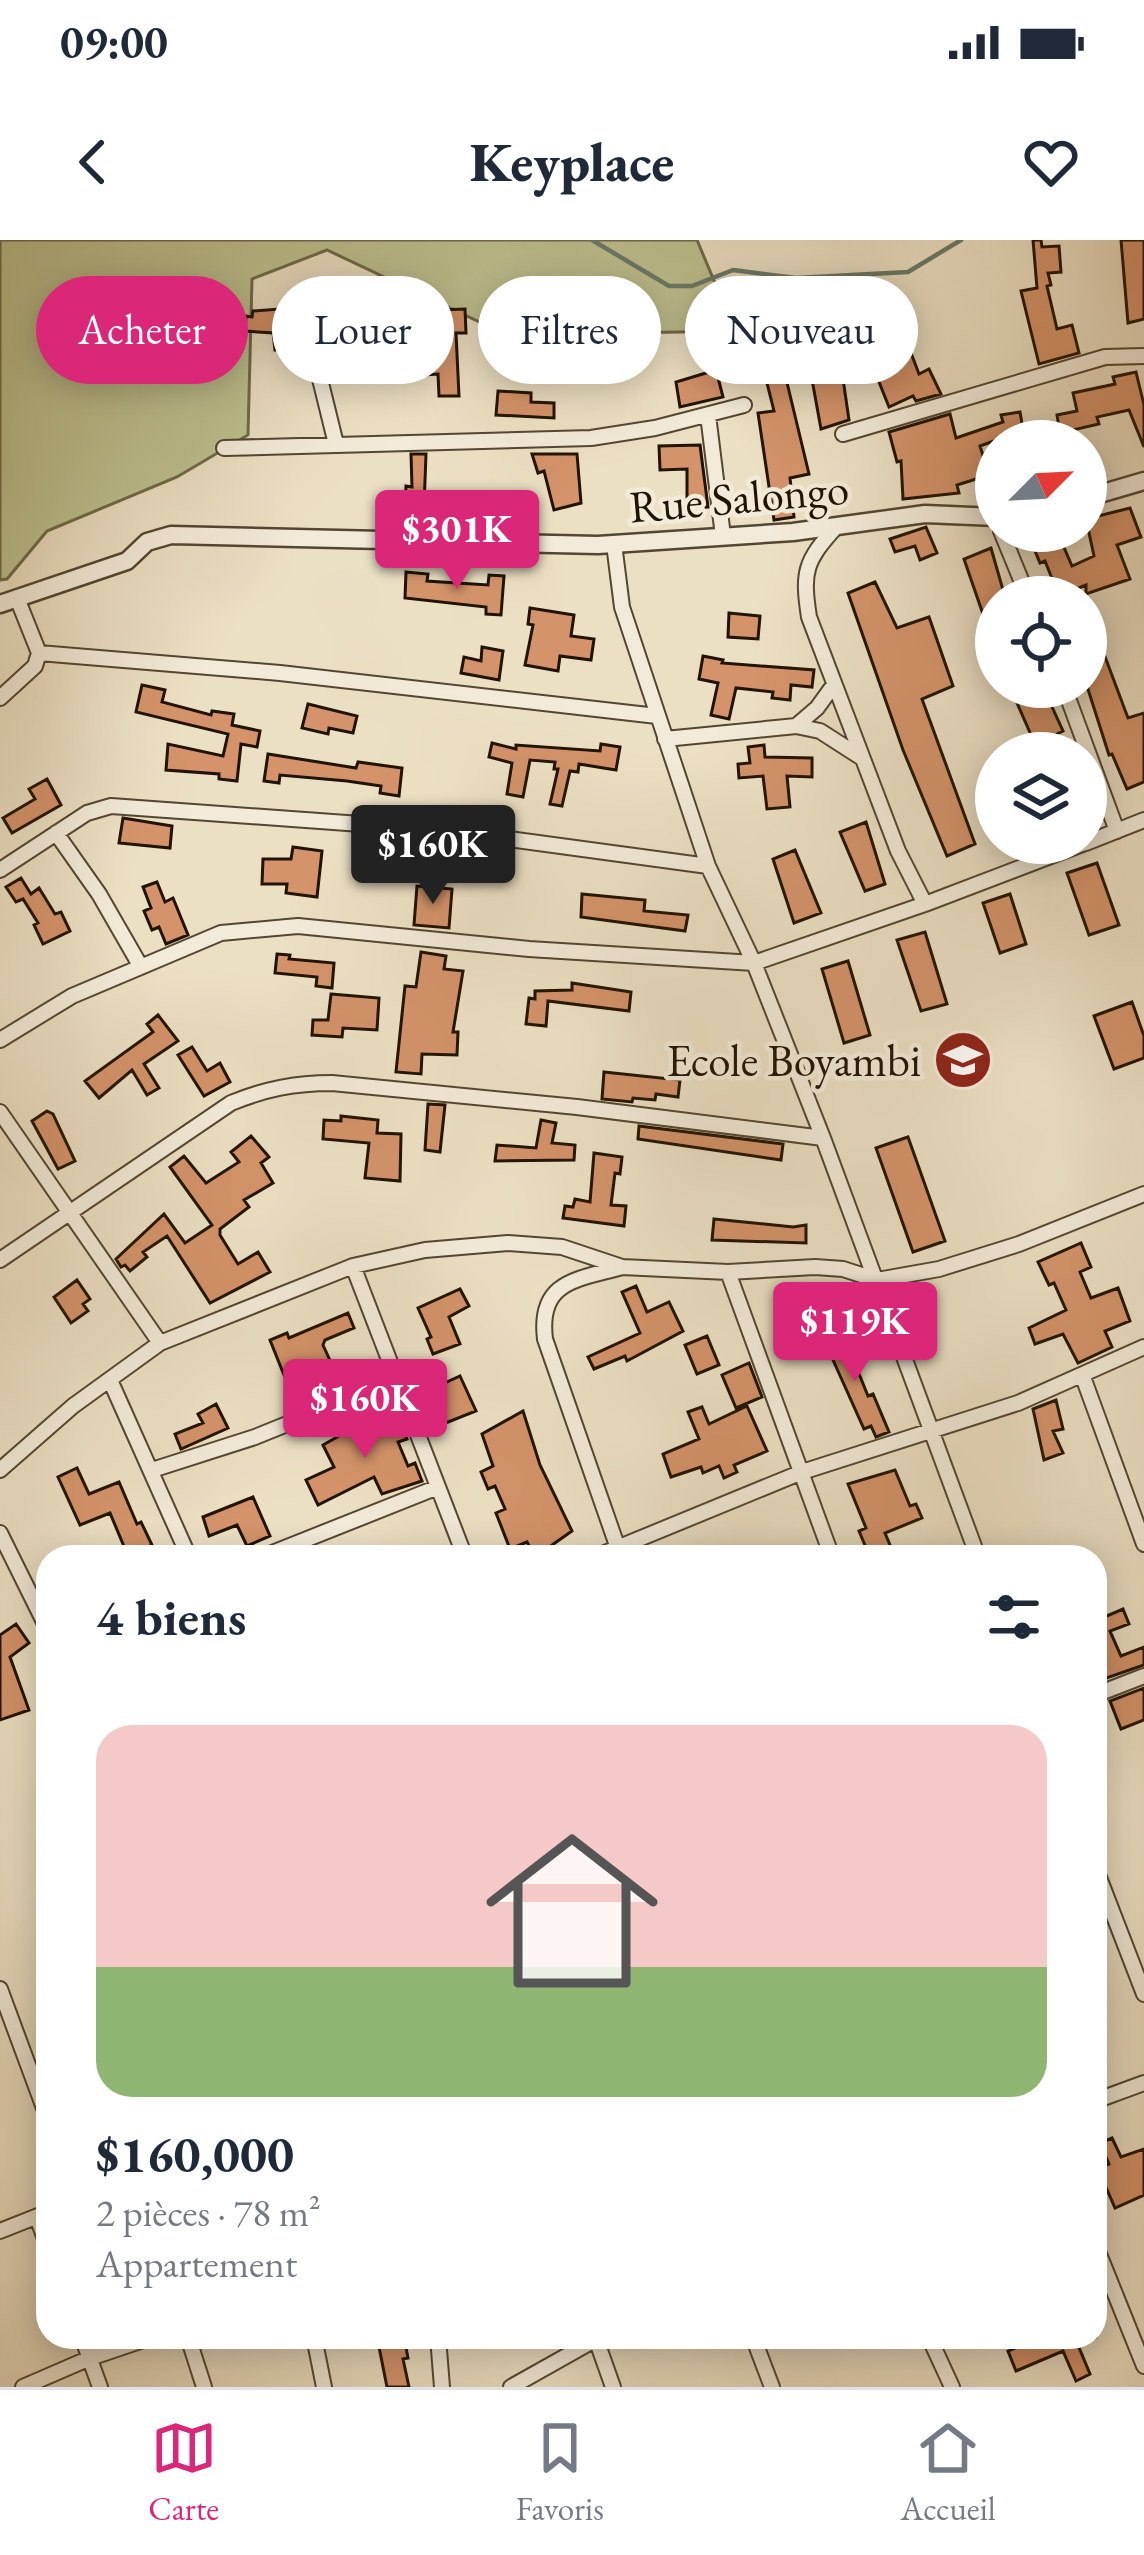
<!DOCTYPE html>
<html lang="fr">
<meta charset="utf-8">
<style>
:root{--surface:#fff;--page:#f2f2f3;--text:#1f2937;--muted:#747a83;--line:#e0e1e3;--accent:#db2777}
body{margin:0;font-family:"EB Garamond",serif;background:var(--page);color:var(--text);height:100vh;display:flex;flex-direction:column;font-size:45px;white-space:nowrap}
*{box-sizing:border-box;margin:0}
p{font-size:39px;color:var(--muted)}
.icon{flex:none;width:66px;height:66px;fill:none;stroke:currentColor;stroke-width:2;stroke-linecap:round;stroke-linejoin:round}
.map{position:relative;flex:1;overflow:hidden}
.details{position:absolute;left:36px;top:1305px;width:1071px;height:804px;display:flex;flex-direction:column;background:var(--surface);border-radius:36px;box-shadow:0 6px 30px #0003}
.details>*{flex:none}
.banner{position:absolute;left:36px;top:36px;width:1074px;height:108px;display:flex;gap:24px}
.needle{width:78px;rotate:66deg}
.fabs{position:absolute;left:975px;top:180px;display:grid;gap:24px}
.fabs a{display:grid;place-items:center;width:132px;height:132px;border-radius:50%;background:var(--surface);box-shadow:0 6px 30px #0003;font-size:60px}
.price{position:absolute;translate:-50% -102px;padding:0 27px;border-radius:12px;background:var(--accent);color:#fff;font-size:39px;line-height:78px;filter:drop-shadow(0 3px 6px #0008)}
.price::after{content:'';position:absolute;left:50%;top:72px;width:36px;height:27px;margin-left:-18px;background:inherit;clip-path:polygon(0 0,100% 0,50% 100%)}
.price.selected{background:#222;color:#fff}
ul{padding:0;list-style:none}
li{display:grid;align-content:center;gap:24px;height:636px;padding:0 60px}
li span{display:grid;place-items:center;height:372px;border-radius:36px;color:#555}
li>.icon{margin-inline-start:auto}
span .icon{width:216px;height:216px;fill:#fffc;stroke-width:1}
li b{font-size:51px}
h2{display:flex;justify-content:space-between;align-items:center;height:144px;padding:0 60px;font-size:51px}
.tag{padding:0 42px;border-radius:54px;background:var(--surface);box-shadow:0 6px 30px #0003;font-size:42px;line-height:108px}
.tag.selected{background:var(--accent);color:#fff}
.status{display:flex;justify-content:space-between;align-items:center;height:84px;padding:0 60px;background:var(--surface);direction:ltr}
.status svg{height:33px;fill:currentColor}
header{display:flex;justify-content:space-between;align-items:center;height:156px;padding:0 60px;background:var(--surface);font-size:54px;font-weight:800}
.menu{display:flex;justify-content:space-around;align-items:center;height:168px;border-top:3px solid var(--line);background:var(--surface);font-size:33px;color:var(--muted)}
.menu a{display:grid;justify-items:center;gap:6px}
.menu .selected{color:var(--accent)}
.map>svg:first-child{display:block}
.green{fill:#bdc190;stroke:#6f6a48;stroke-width:3}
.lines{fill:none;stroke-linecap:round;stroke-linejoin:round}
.stream{stroke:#6a7a68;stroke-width:4.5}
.building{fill:#d4936a;stroke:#211301;stroke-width:3}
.minor-casing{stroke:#544632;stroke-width:18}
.tertiary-casing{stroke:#544632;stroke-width:21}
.minor{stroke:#f3ebd9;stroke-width:14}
.tertiary{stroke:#f3ebd9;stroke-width:16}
.labels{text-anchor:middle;stroke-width:9;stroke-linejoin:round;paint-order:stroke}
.street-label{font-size:45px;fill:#211301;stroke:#f3ebd9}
.poi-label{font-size:45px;fill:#211301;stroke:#f3ebd9;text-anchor:end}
</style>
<div class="status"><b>09:00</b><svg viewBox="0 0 49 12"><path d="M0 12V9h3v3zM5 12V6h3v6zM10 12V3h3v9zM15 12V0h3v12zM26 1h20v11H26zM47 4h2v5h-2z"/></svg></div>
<header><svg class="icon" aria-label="back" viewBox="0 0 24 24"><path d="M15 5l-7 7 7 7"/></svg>Keyplace<svg class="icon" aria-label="heart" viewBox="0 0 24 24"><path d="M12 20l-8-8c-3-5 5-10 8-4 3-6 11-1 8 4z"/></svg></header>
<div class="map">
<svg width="1144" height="2147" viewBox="0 0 1144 2147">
<rect width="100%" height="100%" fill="#ece0c4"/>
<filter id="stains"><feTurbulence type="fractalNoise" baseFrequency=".00167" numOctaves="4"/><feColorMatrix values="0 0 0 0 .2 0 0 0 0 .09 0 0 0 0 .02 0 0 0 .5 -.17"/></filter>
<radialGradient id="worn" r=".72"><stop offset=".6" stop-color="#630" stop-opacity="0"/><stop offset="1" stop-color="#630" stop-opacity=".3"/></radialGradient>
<path class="green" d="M 0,0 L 697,0 L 735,91 L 507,95 L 327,10 L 252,39 L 248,195 L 177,237 L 47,291 L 7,339 L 0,340 Z"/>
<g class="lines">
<path class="stream" d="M 592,0 L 669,46 L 692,46 L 733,30 L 796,38 L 908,32 L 961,0"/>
</g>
<path class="building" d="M 1033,0 L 1041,0 L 1042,7 L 1059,6 L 1061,32 L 1048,33 L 1051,45 L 1047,46 L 1057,89 L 1072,85 L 1079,113 L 1039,124 L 1021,51 L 1037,48 Z
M 1121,0 L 1144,0 L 1144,79 L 1128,83 Z
M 414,47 L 415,62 L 438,60 L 439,70 L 465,69 L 466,93 L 456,93 L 459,156 L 439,156 L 438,134 L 368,139 L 366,115 L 423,108 L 420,77 L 392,78 L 391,48 Z
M 840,65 L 840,80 L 837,80 L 840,116 L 872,109 L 861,80 L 894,68 L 919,134 L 929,129 L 941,154 L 916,161 L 913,156 L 889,167 L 875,132 L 843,139 L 849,180 L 821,189 L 807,112 L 802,113 L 802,87 L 821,86 L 820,66 Z
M 292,68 L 299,100 L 287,100 L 288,108 L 275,110 L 273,93 L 245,91 L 246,76 L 252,77 L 253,71 Z
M 783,126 L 809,234 L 790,238 L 794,277 L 774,280 L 758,173 L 774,171 L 764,131 Z
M 716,130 L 723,157 L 680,167 L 676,142 Z
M 1136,132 L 1144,165 L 1144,207 L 1129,170 L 1097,177 L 1099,184 L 1060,193 L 1057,175 L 1077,171 L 1073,153 L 1115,144 L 1113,137 Z
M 498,151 L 531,153 L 531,162 L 554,163 L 554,178 L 496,175 Z
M 1020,172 L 1025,201 L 1006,201 L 1005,197 L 980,206 L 989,235 L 957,245 L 959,253 L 903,259 L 901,221 L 897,222 L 889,192 L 950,174 L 956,198 L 1003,182 L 1001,175 Z
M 700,205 L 708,267 L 691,268 L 691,262 L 687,262 L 687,229 L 660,230 L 659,206 Z
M 411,214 L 426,214 L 424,268 L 405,267 L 406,246 L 412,247 Z
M 532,214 L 577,214 L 581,263 L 554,270 L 544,231 L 538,233 Z
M 1130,268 L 1141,297 L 1117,305 L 1130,339 L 1086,354 L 1086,345 L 1059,356 L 1045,321 L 1040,323 L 1030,299 L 1057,291 L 1072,326 L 1094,316 L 1086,279 Z
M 926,287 L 937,313 L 920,320 L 915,306 L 895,312 L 890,299 Z
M 991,308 L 1005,357 L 996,357 L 994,406 L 964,319 Z
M 406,332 L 428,334 L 427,341 L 488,345 L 489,335 L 504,336 L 501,375 L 486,374 L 486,367 L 405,358 Z
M 875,342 L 897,388 L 929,377 L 953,446 L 922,459 L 975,604 L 947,616 L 903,510 L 848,353 Z
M 1086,366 L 1128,478 L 1144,473 L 1144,542 L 1127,549 L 1112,514 L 1109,515 L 1086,443 Z
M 530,368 L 574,375 L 571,396 L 594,399 L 591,420 L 560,416 L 558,431 L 525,425 L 533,385 L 528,384 Z
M 729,373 L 760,376 L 758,399 L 728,397 Z
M 482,407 L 503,411 L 499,440 L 461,433 L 464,417 L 481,421 Z
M 703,416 L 723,420 L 722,423 L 814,430 L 812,447 L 791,445 L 790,460 L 772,458 L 773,452 L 736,448 L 729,479 L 711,475 L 718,443 L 699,439 Z
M 142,445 L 165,450 L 162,462 L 211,475 L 212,471 L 234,474 L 232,485 L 260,491 L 257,507 L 241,504 L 237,541 L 219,539 L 219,534 L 166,530 L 168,504 L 223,516 L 228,494 L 136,472 Z
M 1010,447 L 1043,447 L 1063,491 L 1057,494 L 1064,513 L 1039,513 Z
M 308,464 L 357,476 L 353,493 L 329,488 L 328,494 L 302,488 Z
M 492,503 L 516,509 L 516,505 L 600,511 L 601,504 L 620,507 L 616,530 L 579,524 L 578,532 L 570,531 L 562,566 L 550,564 L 558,529 L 554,529 L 555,522 L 530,520 L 523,557 L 507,554 L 512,523 L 489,517 Z
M 764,505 L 765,517 L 812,518 L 812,537 L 787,536 L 790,567 L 767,569 L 763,536 L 739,538 L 738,524 L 750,523 L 748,507 Z
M 268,514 L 356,528 L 358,522 L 402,528 L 399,556 L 380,553 L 381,546 L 347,541 L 280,535 L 279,543 L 264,541 Z
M 47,539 L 61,565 L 12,593 L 3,578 L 35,559 L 29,549 Z
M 123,578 L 172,586 L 170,608 L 119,603 Z
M 866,582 L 885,644 L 865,651 L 840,592 Z
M 293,607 L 322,611 L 317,657 L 286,653 L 287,644 L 262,644 L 263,619 L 291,619 Z
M 795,610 L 821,673 L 794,683 L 773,619 Z
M 373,613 L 405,615 L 403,638 L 372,636 Z
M 1097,623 L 1119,685 L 1089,695 L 1067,633 Z
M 21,638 L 31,654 L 39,648 L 55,674 L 61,672 L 70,691 L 43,704 L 34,685 L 38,683 L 23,659 L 16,662 L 6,647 Z
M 157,642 L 165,662 L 173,658 L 188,695 L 166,704 L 159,687 L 152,690 L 144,671 L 151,668 L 143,647 Z
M 417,646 L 452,649 L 449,688 L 414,685 Z
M 582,654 L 645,660 L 644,671 L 688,675 L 685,691 L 581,677 Z
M 1010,654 L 1026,704 L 1000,713 L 983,663 Z
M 925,692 L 947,764 L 921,771 L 897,700 Z
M 421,712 L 446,716 L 444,729 L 463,731 L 453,792 L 458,792 L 457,815 L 422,814 L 421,834 L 396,832 L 405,746 L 416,747 Z
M 277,714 L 290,715 L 289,719 L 334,723 L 332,748 L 316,746 L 317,737 L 275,733 Z
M 848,721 L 870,795 L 844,803 L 822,729 Z
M 572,743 L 631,752 L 629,771 L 548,761 L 546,786 L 526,784 L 529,758 L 535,759 L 535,751 L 572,750 Z
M 331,754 L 379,758 L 377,790 L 343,788 L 342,797 L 312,795 L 313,780 L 328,780 Z
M 1132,762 L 1144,796 L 1144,818 L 1114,829 L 1094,776 Z
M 158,775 L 178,801 L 144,824 L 159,848 L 147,855 L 132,830 L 99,858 L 85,841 L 153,792 L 147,784 Z
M 192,807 L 207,831 L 220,823 L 230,842 L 204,856 L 178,815 Z
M 604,832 L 680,840 L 678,857 L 656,854 L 655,860 L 633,858 L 632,862 L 602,859 Z
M 428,864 L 445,865 L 440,912 L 425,910 Z
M 47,871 L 53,874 L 75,921 L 58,929 L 32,881 Z
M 341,876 L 378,880 L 377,893 L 401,894 L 400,941 L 365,938 L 369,903 L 323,899 L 324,880 L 341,881 Z
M 541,880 L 556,883 L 552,903 L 575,905 L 574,920 L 495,921 L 497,905 L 536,908 Z
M 639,886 L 783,904 L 781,920 L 638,899 Z
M 251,896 L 269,917 L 261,923 L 273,943 L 244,960 L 249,967 L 220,989 L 220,995 L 238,1024 L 258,1012 L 270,1032 L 210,1063 L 167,996 L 143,1012 L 147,1017 L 130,1031 L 125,1025 L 121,1027 L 116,1019 L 164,974 L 185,1003 L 212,985 L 170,927 L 184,916 L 206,943 L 239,922 L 231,912 Z
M 908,897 L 945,1001 L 913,1012 L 876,908 Z
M 594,913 L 622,917 L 620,934 L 615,933 L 611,965 L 626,966 L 624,986 L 563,978 L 565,966 L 573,967 L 575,959 L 590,962 Z
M 714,979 L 793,987 L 806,985 L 806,1003 L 712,1000 Z
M 1081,1003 L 1091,1027 L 1080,1032 L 1091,1058 L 1118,1048 L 1130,1081 L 1105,1091 L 1112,1107 L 1078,1123 L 1063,1094 L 1035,1104 L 1029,1088 L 1066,1070 L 1054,1043 L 1049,1045 L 1038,1022 Z
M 77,1040 L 90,1059 L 83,1064 L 88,1071 L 71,1083 L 54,1057 Z
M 636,1046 L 647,1072 L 669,1062 L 683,1091 L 627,1121 L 625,1116 L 594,1129 L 588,1117 L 640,1093 L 622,1052 Z
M 460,1049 L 469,1066 L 449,1077 L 460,1104 L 433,1114 L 427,1099 L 431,1097 L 418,1068 Z
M 348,1073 L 354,1088 L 325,1100 L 323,1105 L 338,1138 L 342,1137 L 347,1148 L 324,1157 L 314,1134 L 288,1145 L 270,1100 L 287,1093 L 289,1098 Z
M 845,1089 L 850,1103 L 847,1104 L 868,1156 L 873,1154 L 889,1192 L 876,1197 L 871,1186 L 864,1189 L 829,1111 L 824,1097 Z
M 707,1096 L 719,1125 L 697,1134 L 685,1105 Z
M 749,1123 L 762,1157 L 736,1168 L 722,1135 Z
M 460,1136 L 476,1171 L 428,1190 L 423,1177 L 443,1168 L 434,1148 Z
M 1056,1160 L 1063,1189 L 1053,1191 L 1063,1213 L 1044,1220 L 1033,1169 Z
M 216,1164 L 228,1188 L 181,1209 L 175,1194 L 203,1183 L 198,1174 Z
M 747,1166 L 767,1211 L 734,1225 L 737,1232 L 724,1238 L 719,1226 L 703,1233 L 701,1227 L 671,1237 L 663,1214 L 699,1199 L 688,1172 L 702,1167 L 709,1184 Z
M 523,1171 L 540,1225 L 572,1291 L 535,1317 L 527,1302 L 510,1309 L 496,1273 L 505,1269 L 495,1246 L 488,1249 L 481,1232 L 493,1226 L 482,1194 Z
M 368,1177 L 373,1190 L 400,1179 L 407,1199 L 398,1202 L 408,1226 L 415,1223 L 422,1241 L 382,1254 L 374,1237 L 318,1265 L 306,1240 L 334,1227 L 323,1205 L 346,1192 L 344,1188 Z
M 77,1228 L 89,1254 L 119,1242 L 137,1284 L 141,1282 L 152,1305 L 128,1316 L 110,1273 L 80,1285 L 58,1237 Z
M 895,1230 L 910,1266 L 916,1264 L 922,1278 L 885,1293 L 895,1317 L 870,1317 L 859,1291 L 866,1288 L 848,1244 Z
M 253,1257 L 270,1296 L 247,1306 L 237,1285 L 209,1296 L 203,1277 Z
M 1123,1369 L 1129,1384 L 1110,1391 L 1121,1416 L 1144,1407 L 1144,1425 L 1098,1441 L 1095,1381 Z
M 16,1384 L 29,1403 L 10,1417 L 29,1470 L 0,1480 L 0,1395 Z
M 1144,1448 L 1144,1480 L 1121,1489 L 1110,1461 Z
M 1112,1898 L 1121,1917 L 1144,1909 L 1144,1955 L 1115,1968 L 1098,1929 L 1109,1924 L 1100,1903 Z
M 377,2097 L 404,2097 L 408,2118 L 403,2119 L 409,2147 L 387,2147 Z
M 1042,2097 L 1097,2097 L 1078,2105 L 1090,2134 L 1076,2141 L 1063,2111 L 1016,2131 L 1008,2111 Z"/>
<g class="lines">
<defs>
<path id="minor" d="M 303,70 L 336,204
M 708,175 L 723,296
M 843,194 L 1105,117 L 1144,116
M 224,208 L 591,198 L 655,188 L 744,165
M 836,287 C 805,321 802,332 809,377 L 898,611 L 925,664
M 1001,291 L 1028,357
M 614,304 L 622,367 L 708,626 L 754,723 L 823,898 L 978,1317
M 17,358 L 39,413 L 280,433 L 657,476
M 1064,447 L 1117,591
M 0,458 L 35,426 L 39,413
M 796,486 L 817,468 L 833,446
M 665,499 L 796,486 L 820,491 L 862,518
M 56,593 L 99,654 L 141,727
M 1086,603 L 1144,580
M 0,630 L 87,573 L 111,566 L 443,590 L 708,626
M 0,800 L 72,756 L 221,693 L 298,686 L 529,709 L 754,723 L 925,664 L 1085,603
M 0,872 L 160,1103
M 0,1020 L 231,863 C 265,849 295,843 332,843 L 577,867 L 823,898
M 353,1026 L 465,1317
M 728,1032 L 832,1317
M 1083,1137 L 1144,1304
M 110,1140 L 189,1317
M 0,1230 L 73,1166 L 160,1103 L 353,1026 L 425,1010 L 508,1003 L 562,1007 L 622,1027 L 728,1032 L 815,1027 L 843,1029 L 877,1040 L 939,1029 L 1019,1004 L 1144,954
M 152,1230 L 255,1197 L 396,1140
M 0,1293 L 48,1390
M 262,1317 L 438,1247
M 595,1317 L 802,1232 L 1018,1163 L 1144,1107
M 621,1317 L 545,1099 C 538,1041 576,1040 622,1027
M 1095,1455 L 1144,1436
M 1095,1627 L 1144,1754
M 0,1749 L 48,1879
M 1095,1861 L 1144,1843
M 37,1977 L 48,2007
M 0,1991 L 48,1972
M 1095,2004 L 1144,2126
M 82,2097 L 100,2147
M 188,2097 L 204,2147
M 314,2097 L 324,2147
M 438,2097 L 442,2147
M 753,2097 L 772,2147
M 929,2097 L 952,2147
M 596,2099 L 613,2147
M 23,2147 L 90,2118 L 152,2097
M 511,2147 L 600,2097"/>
<path id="tertiary" d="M 1086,258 L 1144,241
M 0,364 L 127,321 L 147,302 L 171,295 L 598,305 L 793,292 L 925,274 L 996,277"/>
</defs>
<use href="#minor" class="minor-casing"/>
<use href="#tertiary" class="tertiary-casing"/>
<use href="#minor" class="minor"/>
<use href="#tertiary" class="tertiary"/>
</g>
<defs>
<symbol id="school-disc" viewBox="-11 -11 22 22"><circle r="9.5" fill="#8f2418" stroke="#f3ebd9"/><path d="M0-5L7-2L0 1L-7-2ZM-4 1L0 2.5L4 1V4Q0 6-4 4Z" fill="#fff"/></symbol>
</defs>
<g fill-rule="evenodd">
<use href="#school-disc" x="930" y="787" width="66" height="66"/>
</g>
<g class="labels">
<g class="street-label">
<text transform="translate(739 257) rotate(-5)" y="16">Rue Salongo</text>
</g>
<g class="poi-label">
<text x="921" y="836">Ecole Boyambi</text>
</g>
</g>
<rect width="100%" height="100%" filter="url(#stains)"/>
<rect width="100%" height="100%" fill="url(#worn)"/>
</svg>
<div class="fabs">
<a><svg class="needle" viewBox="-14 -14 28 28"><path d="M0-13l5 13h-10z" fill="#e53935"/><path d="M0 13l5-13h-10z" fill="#747a83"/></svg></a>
<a><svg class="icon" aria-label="locate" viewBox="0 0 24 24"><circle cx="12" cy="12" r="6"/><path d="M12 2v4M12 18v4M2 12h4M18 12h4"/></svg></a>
<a><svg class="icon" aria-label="layers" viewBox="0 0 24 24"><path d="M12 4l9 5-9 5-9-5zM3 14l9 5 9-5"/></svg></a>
</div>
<b class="price" style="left:457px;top:352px">$301K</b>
<b class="price selected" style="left:433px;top:667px">$160K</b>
<b class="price" style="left:855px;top:1144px">$119K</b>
<b class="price" style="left:365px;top:1221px">$160K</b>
<div class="banner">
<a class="tag selected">Acheter</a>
<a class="tag">Louer</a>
<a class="tag">Filtres</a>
<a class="tag">Nouveau</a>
</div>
<section class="details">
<h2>4 biens<svg class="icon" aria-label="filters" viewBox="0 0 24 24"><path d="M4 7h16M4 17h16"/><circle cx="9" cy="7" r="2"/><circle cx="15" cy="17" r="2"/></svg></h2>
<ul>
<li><span style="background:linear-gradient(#f6c9c9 65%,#8fb573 0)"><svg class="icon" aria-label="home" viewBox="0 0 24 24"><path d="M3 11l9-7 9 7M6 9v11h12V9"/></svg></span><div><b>$160,000</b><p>2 pièces · 78 m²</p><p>Appartement</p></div></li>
</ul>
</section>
</div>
<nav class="menu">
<a class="selected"><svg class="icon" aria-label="map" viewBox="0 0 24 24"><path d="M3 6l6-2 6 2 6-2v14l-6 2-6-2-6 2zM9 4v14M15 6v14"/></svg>Carte</a>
<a><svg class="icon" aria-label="saved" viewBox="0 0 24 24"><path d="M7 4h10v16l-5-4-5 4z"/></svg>Favoris</a>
<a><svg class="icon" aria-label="home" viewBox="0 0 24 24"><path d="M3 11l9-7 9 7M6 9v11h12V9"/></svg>Accueil</a>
</nav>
